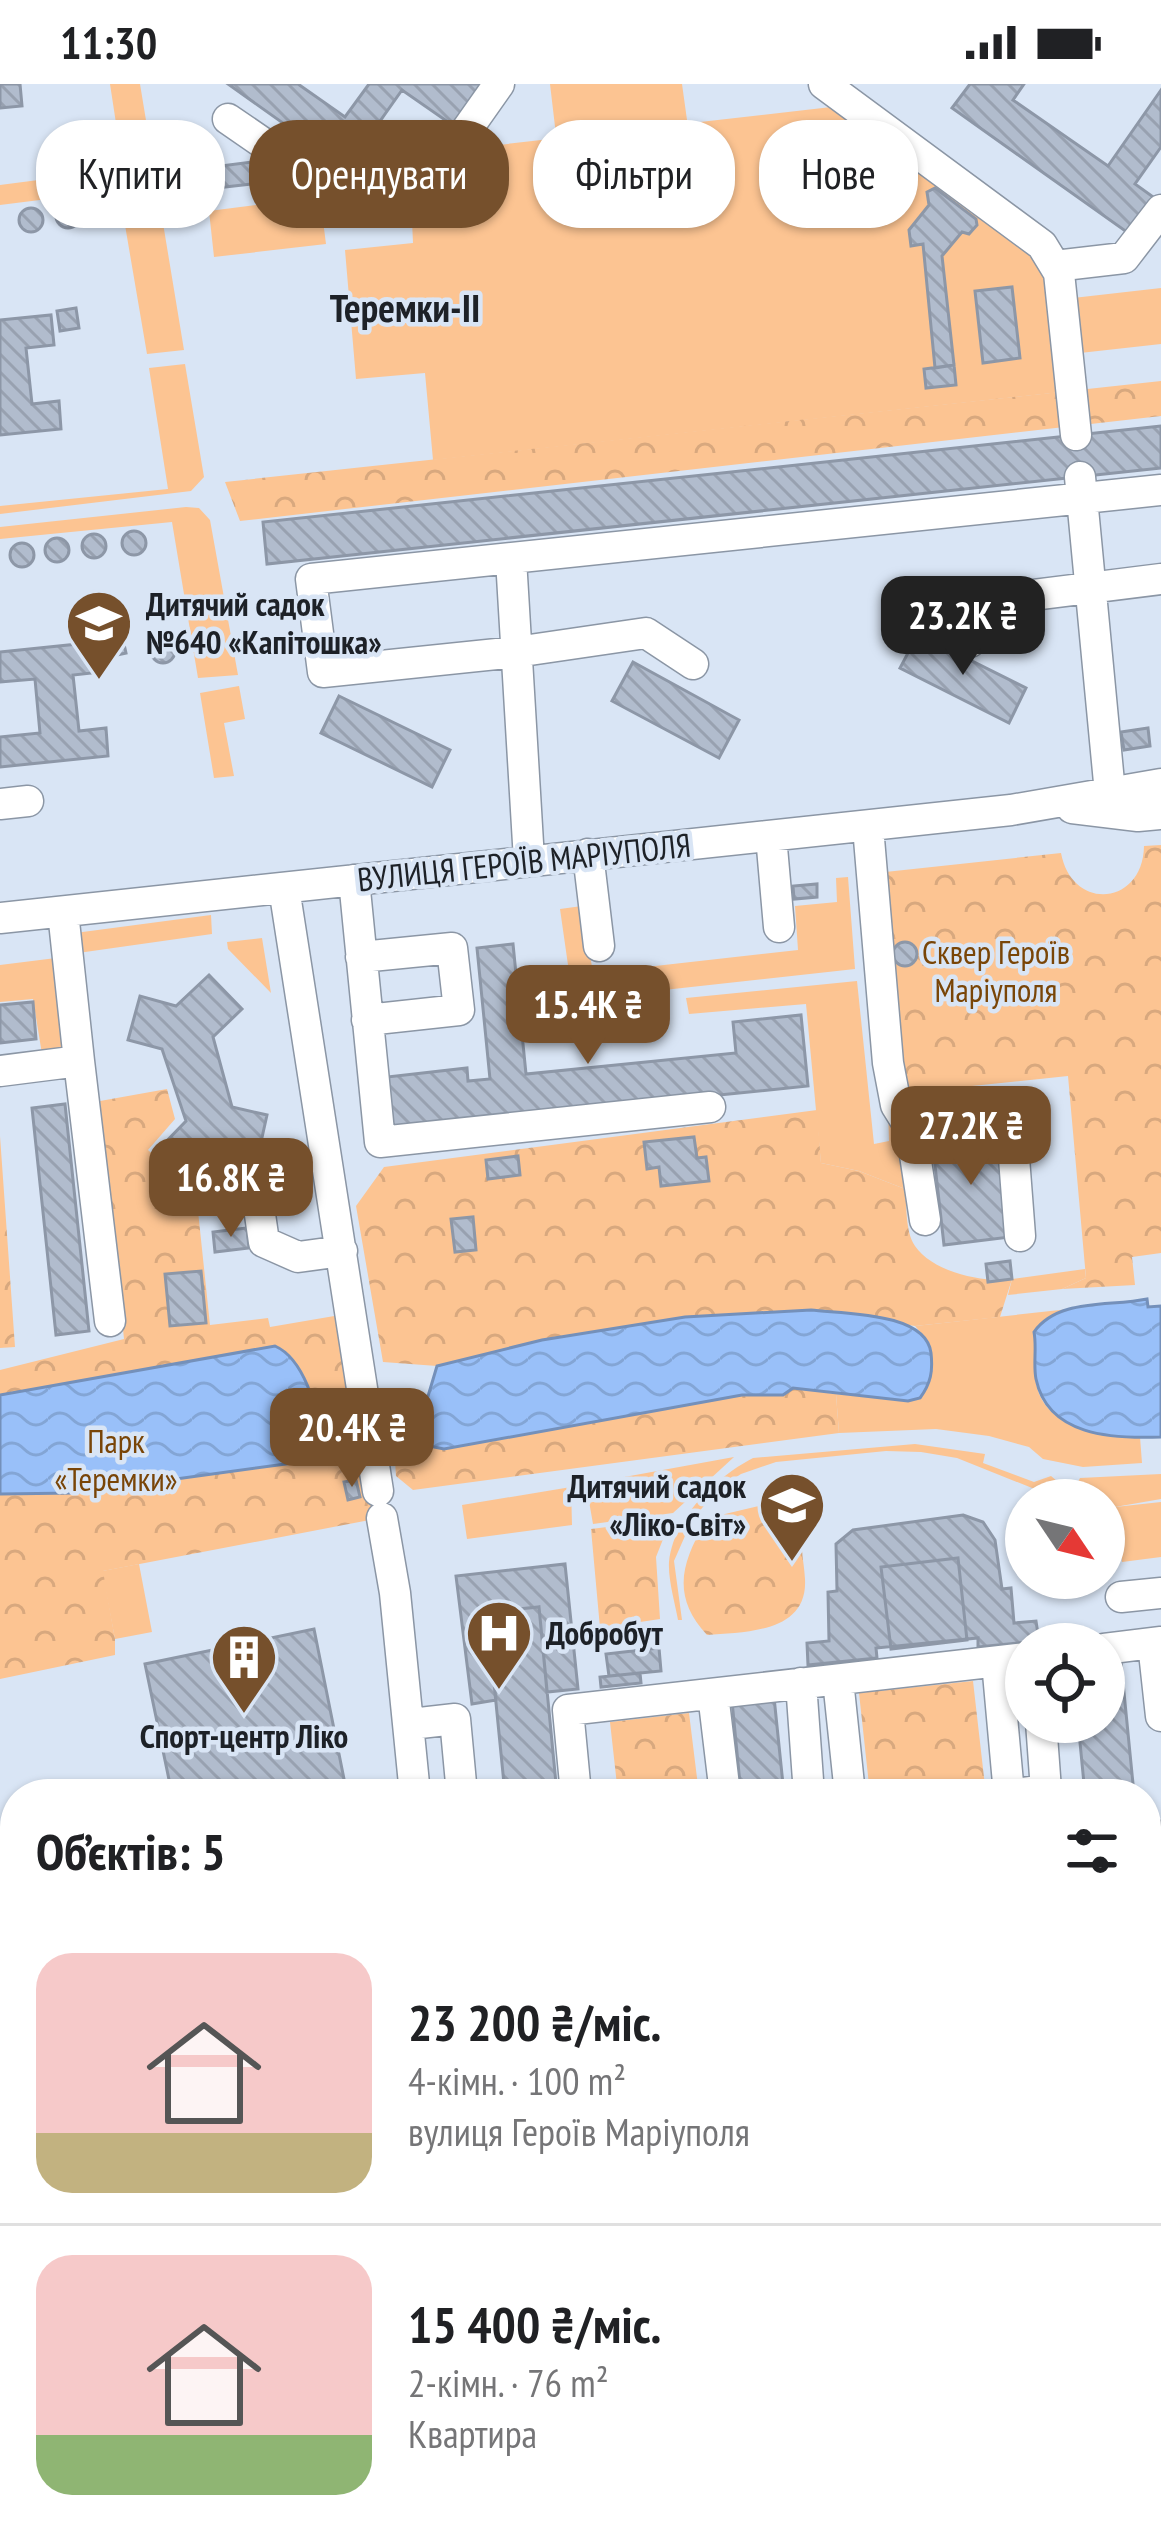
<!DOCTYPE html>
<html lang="uk">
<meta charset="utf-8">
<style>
:root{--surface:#fff;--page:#f2f2f2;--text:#202124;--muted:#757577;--line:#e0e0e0;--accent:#76502c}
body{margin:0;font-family:"PT Sans Narrow",sans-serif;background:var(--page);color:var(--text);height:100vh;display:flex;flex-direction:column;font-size:45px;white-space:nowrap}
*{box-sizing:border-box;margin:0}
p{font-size:39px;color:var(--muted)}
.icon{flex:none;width:66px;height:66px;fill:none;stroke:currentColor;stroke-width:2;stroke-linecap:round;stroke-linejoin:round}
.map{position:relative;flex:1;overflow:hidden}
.panel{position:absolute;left:0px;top:1695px;width:1161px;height:768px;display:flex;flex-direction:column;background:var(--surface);border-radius:48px 48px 0 0;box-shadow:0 3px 9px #0004}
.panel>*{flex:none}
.guide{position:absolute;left:36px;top:36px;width:1089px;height:108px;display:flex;gap:24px}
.needle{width:78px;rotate:125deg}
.fabs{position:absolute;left:1005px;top:1395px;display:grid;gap:24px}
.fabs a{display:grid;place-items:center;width:120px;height:120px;border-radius:50%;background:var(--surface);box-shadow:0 3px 9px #0004;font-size:60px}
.price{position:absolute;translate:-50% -102px;padding:0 27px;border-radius:24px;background:var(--accent);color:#fff;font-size:39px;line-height:78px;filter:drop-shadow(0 3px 6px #0008)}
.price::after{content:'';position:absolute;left:50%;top:72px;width:36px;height:27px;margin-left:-18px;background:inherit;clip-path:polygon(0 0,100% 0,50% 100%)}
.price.current{background:#222;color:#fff}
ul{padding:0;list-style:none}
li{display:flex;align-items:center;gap:36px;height:300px;padding:0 36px}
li+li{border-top:3px solid var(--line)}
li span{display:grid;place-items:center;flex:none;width:336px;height:240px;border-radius:36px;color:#555}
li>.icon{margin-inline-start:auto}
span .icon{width:144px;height:144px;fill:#fffc;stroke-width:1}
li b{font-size:51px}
h2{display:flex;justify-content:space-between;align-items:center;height:144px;padding:0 36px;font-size:51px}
.pill{padding:0 42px;border-radius:48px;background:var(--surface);box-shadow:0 3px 9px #0004;font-size:42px;line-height:108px}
.pill.current{background:var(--accent);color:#fff}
.status{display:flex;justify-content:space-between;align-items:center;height:84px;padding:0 60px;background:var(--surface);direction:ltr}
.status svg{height:33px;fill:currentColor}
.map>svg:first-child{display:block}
.grass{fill:#fcc492}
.forest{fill:url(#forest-crowns)}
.water{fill:url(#water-waves);stroke:#7490ba;stroke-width:3}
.building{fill:url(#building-back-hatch);stroke:#8d97a7;stroke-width:3}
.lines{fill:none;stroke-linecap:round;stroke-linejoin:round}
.minor-casing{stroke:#8b96a5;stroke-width:33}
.minor{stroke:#fff;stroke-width:30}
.labels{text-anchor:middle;stroke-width:9;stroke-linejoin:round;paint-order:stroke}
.poi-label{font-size:33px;font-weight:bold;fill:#1d2127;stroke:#d9e5f5;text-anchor:start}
.street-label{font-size:33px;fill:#1d2127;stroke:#d9e5f5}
.park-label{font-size:33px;fill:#794507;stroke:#d9e5f5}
.quarter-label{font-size:39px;font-weight:bold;fill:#1d2127;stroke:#d9e5f5}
</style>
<div class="status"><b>11:30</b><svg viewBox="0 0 49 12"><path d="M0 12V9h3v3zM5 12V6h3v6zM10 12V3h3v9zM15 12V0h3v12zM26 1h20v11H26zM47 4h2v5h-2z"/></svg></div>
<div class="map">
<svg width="1161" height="2463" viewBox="0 0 1161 2463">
<defs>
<pattern id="forest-crowns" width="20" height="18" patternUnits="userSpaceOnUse" patternTransform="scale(3)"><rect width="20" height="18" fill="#fcc492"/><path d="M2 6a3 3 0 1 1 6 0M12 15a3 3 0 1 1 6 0" fill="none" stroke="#d8a87e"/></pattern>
<pattern id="water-waves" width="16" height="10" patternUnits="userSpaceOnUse" patternTransform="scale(3)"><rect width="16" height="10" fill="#99c0f9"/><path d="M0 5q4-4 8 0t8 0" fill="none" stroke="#83a5d5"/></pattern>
<pattern id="building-back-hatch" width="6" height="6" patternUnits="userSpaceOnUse" patternTransform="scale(3)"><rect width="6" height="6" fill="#b1bccd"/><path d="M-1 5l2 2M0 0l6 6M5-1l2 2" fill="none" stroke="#98a1b0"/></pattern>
</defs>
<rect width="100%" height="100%" fill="#d9e5f5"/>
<path class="grass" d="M 110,0 L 140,0 L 184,266 L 147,270 L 119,106 L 0,121 L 0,101 L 123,85 Z
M 550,0 L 682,0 L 687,36 L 556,51 Z
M 840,22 L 1033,162 L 1051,191 L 1062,308 L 433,376 L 425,289 L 356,295 L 345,166 L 413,159 L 412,137 L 449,132 L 465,112 L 463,65 Z
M 320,113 L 326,160 L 214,173 L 209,127 Z
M 1161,204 L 1161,260 L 1080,269 L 1073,214 Z
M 185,280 L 204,393 L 191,407 L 0,430 L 0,422 L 168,405 L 149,284 Z
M 186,423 L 199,424 L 210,436 L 238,591 L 198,594 L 172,438 L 0,455 L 0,443 Z
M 239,602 L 245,635 L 224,639 L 234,692 L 214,694 L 200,609 Z
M 848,793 L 855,885 L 573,916 L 560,825 L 582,822 L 593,889 L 798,866 L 795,822 L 837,818 L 836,794 Z
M 211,831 L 212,850 L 78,869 L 75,849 Z
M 262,854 L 271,909 L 228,865 L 227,858 Z
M 56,874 L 69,965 L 42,970 L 33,915 L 0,918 L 0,881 Z
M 857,897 L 874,1060 L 889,1057 L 888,1023 L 901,1050 L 905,1105 L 859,1087 L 821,1079 L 806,920 L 689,930 L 686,914 Z
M 1085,1185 L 1086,1194 L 1062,1205 L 1008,1211 L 1012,1195 Z
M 1069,1225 L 1055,1229 L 1034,1248 C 1037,1263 1035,1272 1035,1287 C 1035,1343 1096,1351 1140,1353 L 1142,1379 L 1083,1383 L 1043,1375 L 1029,1363 L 989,1352 L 936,1345 L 839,1349 L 836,1310 L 908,1317 L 933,1286 L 929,1258 L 915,1242 Z
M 915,1360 L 985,1370 L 983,1379 L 1034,1398 L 1051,1392 L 1079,1416 L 1062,1416 L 957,1374 L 921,1368 L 886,1367 L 776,1378 L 741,1390 L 718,1405 L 692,1436 L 674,1477 L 682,1536 L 678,1536 C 675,1519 668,1496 669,1478 C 673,1434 716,1393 753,1374 Z
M 734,1373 L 673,1429 L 593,1440 L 586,1400 Z
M 1161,1390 L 1161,1415 L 1115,1423 L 1161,1418 L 1161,1473 L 1122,1478 L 1116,1427 L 1115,1436 L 1111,1437 L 1104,1429 L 1104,1416 L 1093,1416 L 1078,1398 L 1080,1394 Z
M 571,1403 L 572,1441 L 467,1455 L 462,1421 Z
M 139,1480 L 152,1548 L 115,1555 L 102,1487 Z
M 1161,1963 L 1161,2032 L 1146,2033 L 1146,1965 Z
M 719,2448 L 816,2448 L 818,2463 L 720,2463 Z"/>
<path class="forest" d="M 1161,297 L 1161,332 L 240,437 L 225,398 Z
M 1161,761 L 1161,1169 L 1132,1173 L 1135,1201 L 1062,1205 L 1086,1194 L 1068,992 L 914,1008 L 916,1019 L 907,1021 L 876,789 L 1061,769 C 1072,828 1143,822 1144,762 Z
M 167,1005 L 175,1035 L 148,1066 L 193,1108 L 223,1079 L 246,1082 L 248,1118 L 198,1127 L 210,1241 L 268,1234 L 270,1243 L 346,1230 L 375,1435 L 103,1487 L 115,1555 L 115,1571 L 0,1595 L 0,1286 L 124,1255 L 100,1017 Z
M 817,1026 L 821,1079 L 859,1087 L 905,1105 C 907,1122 905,1147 915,1162 C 933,1188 982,1199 1012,1195 L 1000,1233 L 915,1242 L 811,1226 L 685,1233 L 542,1256 L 437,1282 L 383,1278 L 356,1122 L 384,1083 Z
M 0,1052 L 15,1263 L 0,1264 Z
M 792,1304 L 836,1310 L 839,1349 L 413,1406 L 396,1392 L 393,1347 L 420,1339 L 424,1361 L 743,1311 L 783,1311 Z
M 767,1420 L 792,1426 L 814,1440 C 797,1471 803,1463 805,1495 C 808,1549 745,1548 707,1551 C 670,1511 682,1476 708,1434 Z
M 671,1435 L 656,1473 L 660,1535 L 600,1544 L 591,1445 Z
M 973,1597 L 985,1702 L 870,1710 L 859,1609 Z
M 689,1629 L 699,1710 L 618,1710 L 610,1638 Z
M 15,2193 L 15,2448 L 84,2448 L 75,2463 L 0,2463 L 0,2196 Z"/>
<path class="water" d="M 1147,1215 L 1148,1223 L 1161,1222 L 1161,1353 C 1112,1355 1048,1352 1036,1295 C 1033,1280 1037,1264 1034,1248 C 1058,1214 1109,1223 1147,1215 Z
M 811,1226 C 844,1230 926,1228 931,1269 C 933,1287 931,1299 920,1314 L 908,1317 L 793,1304 L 783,1311 L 742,1311 L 444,1365 L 424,1361 L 420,1339 L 437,1282 L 542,1256 L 685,1233 Z
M 275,1262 C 302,1274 321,1325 316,1354 C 314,1363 306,1370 300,1378 L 74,1409 L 0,1410 L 0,1311 Z"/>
<path class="building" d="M 0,0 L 20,0 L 22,22 L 0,24 Z
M 228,0 L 298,0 L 345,33 L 369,0 L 490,0 L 458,45 L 402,6 L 371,50 L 394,67 L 370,101 Z
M 970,0 L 1024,0 L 1013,16 L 1108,82 L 1161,6 L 1161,63 L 1135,100 L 1156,115 L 1131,151 L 952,24 Z
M 259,77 L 261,99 L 207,105 L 205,84 Z
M 935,104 L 976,135 L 977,141 L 969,150 L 962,148 L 942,172 L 954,281 L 935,284 L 923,160 L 911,162 L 909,146 L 929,121 L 927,108 Z
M92 129a12 12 0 1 1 24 0a12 12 0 1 1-24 0Z
M56 132a12 12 0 1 1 24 0a12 12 0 1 1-24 0Z
M19 136a12 12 0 1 1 24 0a12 12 0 1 1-24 0Z
M 1012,203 L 1020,274 L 983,279 L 975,207 Z
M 76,224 L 79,244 L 60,247 L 57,227 Z
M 51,231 L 54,261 L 26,264 L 32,320 L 59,317 L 61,345 L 0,351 L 0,236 Z
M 954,281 L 956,301 L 926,304 L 924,285 Z
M 1161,342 L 1161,384 L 267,480 L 263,438 Z
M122 459a12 12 0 1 1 24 0a12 12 0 1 1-24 0Z
M82 462a12 12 0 1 1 24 0a12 12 0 1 1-24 0Z
M45 466a12 12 0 1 1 24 0a12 12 0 1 1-24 0Z
M10 471a12 12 0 1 1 24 0a12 12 0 1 1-24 0Z
M 918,550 L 1026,604 L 1009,639 L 900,584 Z
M 122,551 L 126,569 L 108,573 L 105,554 Z
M151 567a12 12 0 1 1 24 0a12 12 0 1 1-24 0Z
M 98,558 L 101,588 L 73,591 L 79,647 L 106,644 L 108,672 L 0,683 L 0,653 L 40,649 L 35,595 L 0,598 L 0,568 Z
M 633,578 L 739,636 L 719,674 L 612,617 Z
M 339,612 L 450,666 L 432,703 L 321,649 Z
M 1148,644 L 1150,662 L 1124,666 L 1121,648 Z
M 817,800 L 817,813 L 794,815 L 793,802 Z
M893 870a12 12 0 1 1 24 0a12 12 0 1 1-24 0Z
M 513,860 L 526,990 L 736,969 L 733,938 L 801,931 L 808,1002 L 392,1044 L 387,993 L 467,984 L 468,997 L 490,995 L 477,864 Z
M 209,891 L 242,925 L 213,953 L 232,1023 L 267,1031 L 257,1076 L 221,1069 L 192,1099 L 158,1066 L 186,1037 L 162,965 L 128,956 L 140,912 L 176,922 Z
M 33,918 L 36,955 L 0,959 L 0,921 Z
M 65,1020 L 89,1247 L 56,1251 L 32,1024 Z
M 997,1047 L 1010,1153 L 944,1161 L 932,1055 Z
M 694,1053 L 697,1074 L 706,1073 L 709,1097 L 661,1102 L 659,1083 L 647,1085 L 644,1058 Z
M 518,1072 L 520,1091 L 488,1095 L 486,1076 Z
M 473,1133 L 476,1166 L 455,1168 L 451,1135 Z
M 247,1144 L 249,1164 L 215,1168 L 213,1148 Z
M 1010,1177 L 1012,1195 L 988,1198 L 986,1180 Z
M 201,1187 L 206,1239 L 170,1242 L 165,1190 Z
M 356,1396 L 360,1413 L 348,1416 L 344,1398 Z
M 963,1431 L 983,1438 L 995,1456 L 1002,1505 L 1011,1504 L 1014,1539 L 1036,1537 L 1039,1557 L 978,1563 L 978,1554 L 876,1564 L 877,1574 L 808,1581 L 807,1559 L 829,1557 L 828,1508 L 837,1507 L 836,1460 L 853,1446 Z
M 958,1474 L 967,1556 L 891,1565 L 881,1483 Z
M 565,1480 L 578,1605 L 547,1608 L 539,1523 L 487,1528 L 496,1616 L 472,1620 L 456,1492 Z
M 539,1523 L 557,1710 L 505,1710 L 487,1528 Z
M 314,1545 L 347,1710 L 172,1710 L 145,1580 Z
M 659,1564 L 661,1587 L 609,1592 L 606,1570 Z
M 1121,1578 L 1134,1710 L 1085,1710 L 1078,1638 L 1104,1638 L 1104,1580 Z
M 640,1589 L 641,1599 L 601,1603 L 600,1593 Z
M 774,1613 L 784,1710 L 741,1710 L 732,1617 Z
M 1161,1737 L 1161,1795 L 1146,1797 L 1146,1739 Z
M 15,1785 L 15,1860 L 1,1788 Z
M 1161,2046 L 1161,2093 L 1156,2094 L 1154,2083 L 1146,2084 L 1146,2048 Z
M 1146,2148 L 1154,2215 L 1147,2215 L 1146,2226 Z
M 1146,2226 L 1150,2236 L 1155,2236 L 1161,2293 L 1161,2304 L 1154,2304 L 1156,2323 L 1161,2322 L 1161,2463 L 1126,2463 L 1124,2448 L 1146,2448 Z
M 484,2448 L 535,2448 L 537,2463 L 485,2463 Z
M 854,2448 L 900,2448 L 902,2463 L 856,2463 Z"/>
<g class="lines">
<defs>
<path id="minor" d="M 824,0 L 1042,161 L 1059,189 L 1076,351
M 228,35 L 362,127 L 414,57 L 456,61 L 499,0
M 1055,182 L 1124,174 L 1161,126
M 1080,393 L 1110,709
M 511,475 L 529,776
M 970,558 L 993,516 L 1161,495
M 693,580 L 646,549 L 516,568 L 323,588 L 311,495 L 1161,406
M 0,720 L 28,717
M 1072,724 L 1138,732 L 1161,730
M 868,743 L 888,979 L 896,1021 L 911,1045 L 1011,1035 L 1020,1152
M 771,752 L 779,843
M 588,770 L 599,862
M 354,796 L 380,1058 L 710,1023
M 284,804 L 378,1407
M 0,834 L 1011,726 L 1161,700
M 361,873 L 452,864 L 459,926 L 367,936
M 79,977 L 110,1237
M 0,987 L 79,977 L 63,828
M 911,1045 L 925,1136
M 258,1117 L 264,1158 L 298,1173 L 342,1167
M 382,1434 L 395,1509 L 415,1710
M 1121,1513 L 1161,1509
M 1153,1559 L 1161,1632
M 1104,1565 L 1161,1558
M 997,1578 L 1009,1710
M 838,1596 L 850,1710
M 801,1599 L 809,1710
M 713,1610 L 725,1710
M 411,1640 L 455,1635 L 462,1710
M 576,1710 L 568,1626 L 1026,1574
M 1014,1710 L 1046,1706 L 1041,1638
M 1146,1825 L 1161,1824
M 1149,1901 L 1161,1887
M 0,2060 L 15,2057
M 570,2448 L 571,2463
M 925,2448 L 927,2463
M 390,2463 L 391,2448"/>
</defs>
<use href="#minor" class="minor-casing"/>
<use href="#minor" class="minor"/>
</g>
<defs>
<symbol id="school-pin" viewBox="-11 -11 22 30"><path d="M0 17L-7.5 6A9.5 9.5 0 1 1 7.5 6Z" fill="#76502c" stroke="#d9e5f5"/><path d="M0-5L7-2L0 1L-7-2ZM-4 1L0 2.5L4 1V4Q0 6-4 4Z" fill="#fff"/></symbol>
<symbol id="hospital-pin" viewBox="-11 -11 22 30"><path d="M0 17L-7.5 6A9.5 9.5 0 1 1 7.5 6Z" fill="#76502c" stroke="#d9e5f5"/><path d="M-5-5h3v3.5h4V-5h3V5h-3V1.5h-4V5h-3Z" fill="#fff"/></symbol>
<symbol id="building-pin" viewBox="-11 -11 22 30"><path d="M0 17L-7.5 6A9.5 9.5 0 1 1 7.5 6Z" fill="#76502c" stroke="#d9e5f5"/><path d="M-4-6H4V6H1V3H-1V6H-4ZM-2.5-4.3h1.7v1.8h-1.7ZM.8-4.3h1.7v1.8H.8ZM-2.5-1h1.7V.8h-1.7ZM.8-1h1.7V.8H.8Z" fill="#fff"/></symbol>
</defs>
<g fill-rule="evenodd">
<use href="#school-pin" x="61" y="501" width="76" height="104"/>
<use href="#school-pin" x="754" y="1383" width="76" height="104"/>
<use href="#hospital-pin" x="461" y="1511" width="76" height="104"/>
<use href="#building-pin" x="206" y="1535" width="76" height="104"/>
</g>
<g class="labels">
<g class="poi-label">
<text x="146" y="532">Дитячий садок<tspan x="146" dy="38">№640 «Капітошка»</tspan></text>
<text x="746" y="1414" text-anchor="end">Дитячий садок<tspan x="746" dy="38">«Ліко-Світ»</tspan></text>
<text x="546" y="1561">Добробут</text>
<text x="244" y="1664" text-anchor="middle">Спорт-центр Ліко</text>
</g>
<g class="street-label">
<text transform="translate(524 778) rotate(-6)" y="12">ВУЛИЦЯ ГЕРОЇВ МАРІУПОЛЯ</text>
</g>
<g class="park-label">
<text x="996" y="880">Сквер Героїв<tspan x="996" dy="38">Маріуполя</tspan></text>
<text x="116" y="1369">Парк<tspan x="116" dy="38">«Теремки»</tspan></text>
</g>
<g class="quarter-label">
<text x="405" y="238">Теремки-ІІ</text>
</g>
</g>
</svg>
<div class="fabs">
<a><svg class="needle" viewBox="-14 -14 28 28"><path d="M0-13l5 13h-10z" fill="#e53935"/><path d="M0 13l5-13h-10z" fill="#757577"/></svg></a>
<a><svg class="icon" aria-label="locate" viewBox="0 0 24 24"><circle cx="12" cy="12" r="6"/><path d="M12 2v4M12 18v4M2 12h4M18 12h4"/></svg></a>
</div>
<b class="price current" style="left:963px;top:594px">23.2K ₴</b>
<b class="price" style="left:588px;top:983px">15.4K ₴</b>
<b class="price" style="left:971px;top:1104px">27.2K ₴</b>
<b class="price" style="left:231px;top:1156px">16.8K ₴</b>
<b class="price" style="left:352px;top:1406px">20.4K ₴</b>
<div class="guide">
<a class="pill">Купити</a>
<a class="pill current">Орендувати</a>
<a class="pill">Фільтри</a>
<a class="pill">Нове</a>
</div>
<section class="panel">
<h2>Об’єктів: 5<svg class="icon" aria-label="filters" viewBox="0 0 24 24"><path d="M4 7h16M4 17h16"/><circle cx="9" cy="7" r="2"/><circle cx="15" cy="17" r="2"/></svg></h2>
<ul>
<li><span style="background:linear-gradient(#f6c9c9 75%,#c2b280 0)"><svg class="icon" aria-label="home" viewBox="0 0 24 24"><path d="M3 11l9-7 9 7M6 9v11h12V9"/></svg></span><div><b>23 200 ₴/міс.</b><p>4-кімн. · 100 m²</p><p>вулиця Героїв Маріуполя</p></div></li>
<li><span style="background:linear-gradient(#f6c9c9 75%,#8fb573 0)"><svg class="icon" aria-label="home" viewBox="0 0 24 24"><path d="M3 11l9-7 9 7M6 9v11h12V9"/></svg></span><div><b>15 400 ₴/міс.</b><p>2-кімн. · 76 m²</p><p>Квартира</p></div></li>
</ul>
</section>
</div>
